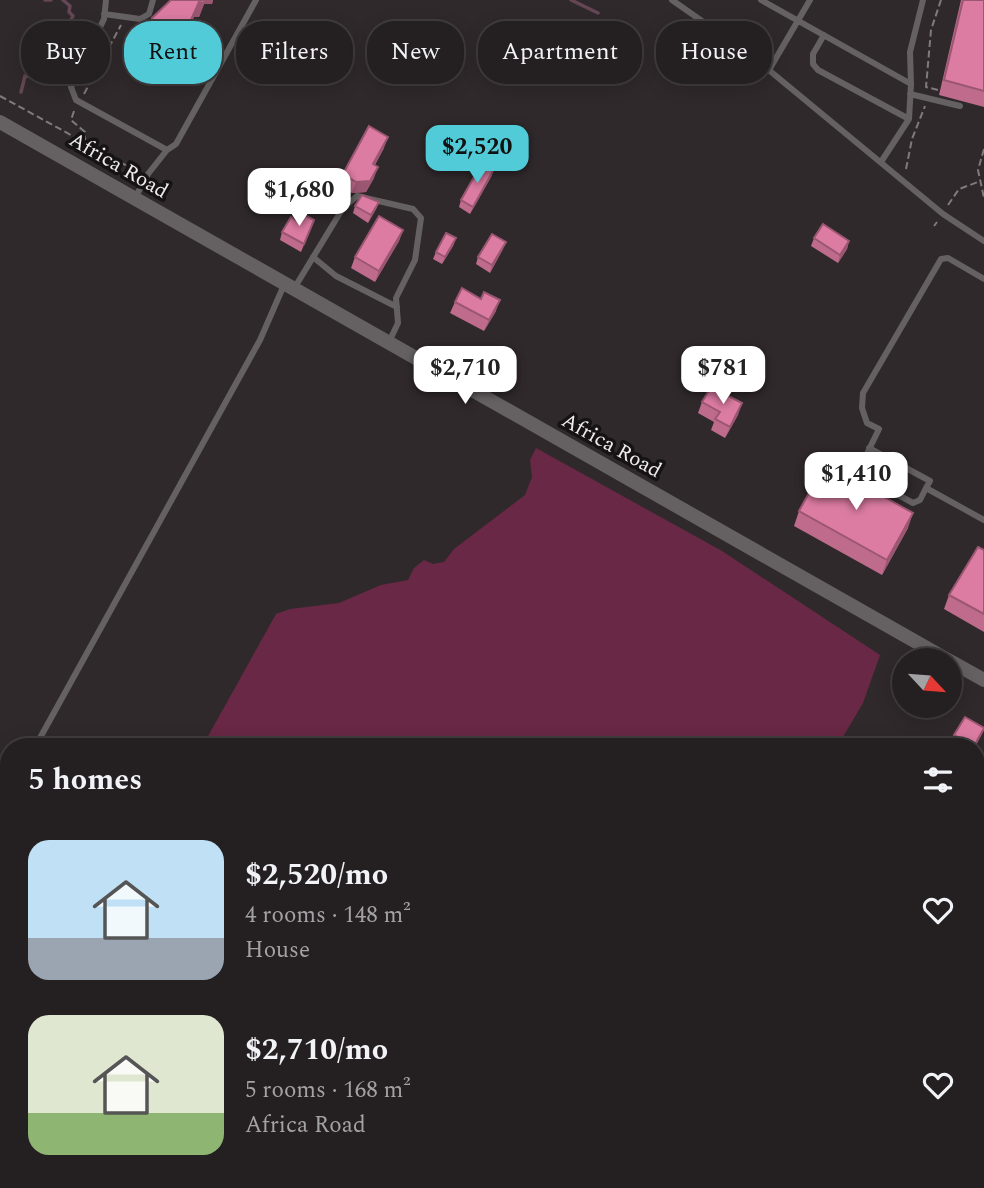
<!DOCTYPE html>
<meta charset="utf-8">
<style>
:root{--surface:#241f20;--page:#2c2729;--text:#f1f3f6;--muted:#a3a2a5;--line:#413d3e;--accent:#52cbd8}
body{margin:0;font-family:Spectral,serif;background:var(--page);color:var(--text);height:100vh;display:flex;flex-direction:column;font-size:26px;white-space:nowrap}
*{box-sizing:border-box;margin:0}
p{font-size:23px;color:var(--muted)}
.icon{flex:none;width:38px;height:38px;fill:none;stroke:currentColor;stroke-width:2;stroke-linecap:round;stroke-linejoin:round}
.map{position:relative;flex:1;overflow:hidden}
.details{position:absolute;left:0px;top:738px;width:985px;height:450px;display:flex;flex-direction:column;background:var(--surface);border-radius:28px 28px 0 0;box-shadow:0 4px 18px #0003,0 0 0 2px var(--line)}
.details>*{flex:none}
.guide{position:absolute;left:21px;top:21px;width:943px;height:63px;display:flex;gap:14px}
.needle{width:46px;rotate:116deg}
.controls{position:absolute;left:892px;top:648px;display:grid;gap:14px}
.controls a{display:grid;place-items:center;width:70px;height:70px;border-radius:50%;background:var(--surface);box-shadow:0 4px 18px #0003,0 0 0 2px var(--line);font-size:35px}
.price{position:absolute;translate:-50% -60px;padding:0 16px;border-radius:14px;background:#fff;color:#222;font-size:23px;line-height:46px;filter:drop-shadow(0 2px 4px #0008)}
.price::after{content:'';position:absolute;left:50%;top:42px;width:21px;height:16px;margin-left:-10px;background:inherit;clip-path:polygon(0 0,100% 0,50% 100%)}
.price.current{background:var(--accent);color:#111}
ul{padding:0;list-style:none}
li{display:flex;align-items:center;gap:21px;height:175px;padding:0 28px}
li span{display:grid;place-items:center;flex:none;width:196px;height:140px;border-radius:21px;color:#555}
li>.icon{margin-inline-start:auto}
span .icon{width:84px;height:84px;fill:#fffc;stroke-width:1}
li b{font-size:30px}
h2{display:flex;justify-content:space-between;align-items:center;height:84px;padding:0 28px;font-size:30px}
.tag{padding:0 24px;border-radius:28px;background:var(--surface);box-shadow:0 4px 18px #0003,0 0 0 2px var(--line);font-size:24px;line-height:63px}
.tag.current{background:var(--accent);color:#111}
.map>svg:first-child{display:block}
.green{fill:#692845}
.lines{fill:none;stroke-linecap:round;stroke-linejoin:round}
.stream{stroke:#644754;stroke-width:3.5}
.path{stroke:#7f7a7b;stroke-width:2;stroke-dasharray:7 3.5;stroke-linecap:butt}
.service{stroke:#656162;stroke-width:6}
.tertiary{stroke:#656162;stroke-width:14}
.wall{fill:#be6b8c}
.shaded-wall{fill:#9b5772}
.building{fill:#dd7ca3;stroke:#9b5772;stroke-width:2}
.labels{text-anchor:middle;stroke-width:7;stroke-linejoin:round;paint-order:stroke}
.street-label{font-size:21px;fill:#f0eced;stroke:#161314}
</style>
<div class="map">
<svg width="984" height="1188" viewBox="0 0 984 1188">
<rect width="100%" height="100%" fill="#30292b"/>
<path class="green" d="M 536,448 L 722,551 L 880,655 L 863,703 L 837,747 L 202,747 L 276,614 L 290,609 L 339,603 L 381,585 L 408,580 L 414,568 L 424,560 L 433,564 L 444,562 L 454,549 L 525,495 L 532,477 L 530,460 Z
M 9,1102 L 9,1180 L 738,1180 L 735,1188 L 0,1188 L 0,1118 Z"/>
<g class="lines">
<path class="stream" d="M 45,0 L 51,0
M 571,0 L 598,13
M 21,92 L 25,76 L 39,77 L 48,44 L 59,39 L 52,31 L 52,23 L 60,22 L 65,30 L 73,16 L 69,12 L 70,6 L 63,0"/>
<path class="path" d="M 938,90 L 926,87 L 931,30 L 941,0
M 84,94 L 121,25
M 0,96 L 140,173
M 74,111 L 71,120 L 85,132 L 85,142
M 984,149 L 978,170 L 984,198
M 906,169 L 912,139 L 925,106
M 948,205 L 959,189 L 978,182
M 934,226 L 937,222"/>
<path class="service" d="M 106,0 L 104,19 L 71,87 L 76,100 L 167,150 L 148,174 L 135,198
M 672,0 L 752,56 L 943,214 L 984,241
M 761,0 L 911,84 L 910,52 L 923,0
M 104,14 L 140,19 L 149,14 L 153,0
M 824,35 L 813,54 L 813,64 L 818,70 L 909,119
M 769,70 L 810,0
M 910,94 L 960,106
M 167,150 L 176,144 L 256,0
M 881,162 L 909,119 L 911,84
M 313,257 L 336,276 L 397,307
M 984,279 L 948,258 L 941,259 L 863,393 L 862,408 L 867,423 L 879,429 L 860,468 L 864,476 L 913,503 L 920,500 L 926,488 L 984,520
M 295,287 L 343,208 L 357,196 L 413,209 L 421,218 L 415,260 L 396,298 L 398,323 L 389,342
M 869,448 L 930,481 L 926,488
M 35,747 L 260,340 L 284,285
M 3,798 L 9,793"/>
<path class="tertiary" d="M 0,122 L 948,660
M 950,661 L 984,680"/>
</g>
<path class="wall" d="M 169,0 L 213,0 L 212,4 L 204,4 L 199,17 L 194,17 L 191,23 L 206,41 L 205,46 L 206,72 L 196,80 L 192,76 L 184,82 L 178,74 L 175,76 L 165,64 L 167,60 L 147,36 L 147,32 L 152,18 L 170,1 Z
M 961,0 L 984,0 L 984,107 L 939,95 Z
M 384,148 L 375,165 L 374,178 L 366,192 L 352,193 L 339,186 L 343,174 Z
M 494,169 L 491,177 L 470,214 L 459,207 L 461,200 Z
M 379,202 L 376,209 L 368,223 L 353,213 L 355,206 Z
M 311,228 L 301,252 L 280,240 L 282,232 Z
M 403,230 L 399,241 L 375,282 L 351,268 L 355,257 Z
M 456,238 L 453,246 L 442,264 L 433,259 L 436,252 Z
M 814,238 L 849,241 L 847,249 L 838,263 L 811,246 Z
M 503,249 L 490,273 L 476,264 L 478,257 Z
M 455,302 L 496,311 L 484,331 L 450,313 Z
M 702,402 L 738,415 L 725,438 L 711,430 L 714,422 L 698,413 Z
M 799,511 L 908,528 L 882,575 L 794,526 Z
M 984,550 L 984,632 L 944,609 L 949,595 Z
M 984,730 L 975,747 L 960,747 L 952,743 L 954,735 Z"/>
<path class="shaded-wall" d="M 202,0 L 213,0 L 212,4 L 204,4 L 199,17 L 194,17 L 185,36 L 199,2 Z
M 212,57 L 206,72 L 196,80 L 201,66 Z
M 183,60 L 178,74 L 175,76 L 181,62 Z
M 197,61 L 192,76 L 184,82 L 190,68 Z
M 388,137 L 384,148 L 369,175 L 373,164 Z
M 378,167 L 374,178 L 366,192 L 352,193 L 356,182 Z
M 494,169 L 491,177 L 470,214 L 473,207 Z
M 379,202 L 376,209 L 368,223 L 371,215 Z
M 403,230 L 399,241 L 375,282 L 379,271 Z
M 456,238 L 453,246 L 442,264 L 445,257 Z
M 849,241 L 847,249 L 838,263 L 840,255 Z
M 506,242 L 503,249 L 490,273 L 492,265 Z
M 500,300 L 496,311 L 484,331 L 489,320 Z
M 742,403 L 738,415 L 725,438 L 730,427 Z
M 913,513 L 908,528 L 882,575 L 887,560 Z"/>
<path class="building" d="M 171,0 L 205,0 L 204,3 L 199,2 L 190,22 L 206,41 L 203,44 L 212,57 L 201,66 L 197,61 L 190,68 L 183,60 L 181,62 L 171,49 L 173,47 L 152,21 L 152,18 Z
M 963,0 L 984,0 L 984,91 L 944,80 Z
M 369,126 L 388,137 L 373,164 L 378,167 L 370,181 L 356,182 L 343,174 Z
M 482,163 L 494,169 L 473,207 L 461,200 Z
M 362,195 L 379,202 L 371,215 L 355,206 Z
M 301,213 L 314,220 L 304,244 L 282,232 L 291,217 L 297,221 Z
M 379,216 L 403,230 L 379,271 L 355,257 Z
M 823,224 L 849,241 L 840,255 L 814,238 Z
M 446,233 L 456,238 L 445,257 L 436,252 Z
M 492,234 L 506,242 L 492,265 L 478,257 Z
M 462,288 L 481,299 L 484,292 L 500,300 L 489,320 L 455,302 Z
M 711,387 L 742,403 L 730,427 L 715,419 L 720,412 L 702,402 Z
M 825,464 L 913,513 L 887,560 L 799,511 Z
M 978,547 L 984,550 L 984,614 L 949,595 Z
M 965,717 L 984,728 L 974,746 L 954,735 Z"/>
<g class="labels">
<g class="street-label">
<text transform="translate(119 165) rotate(30)" y="7">Africa Road</text>
<text transform="translate(612 445) rotate(29)" y="7">Africa Road</text>
</g>
</g>
</svg>
<div class="controls">
<a><svg class="needle" viewBox="-14 -14 28 28"><path d="M0-13l5 13h-10z" fill="#e53935"/><path d="M0 13l5-13h-10z" fill="#a3a2a5"/></svg></a>
</div>
<b class="price current" style="left:477px;top:185px">$2,520</b>
<b class="price" style="left:299px;top:228px">$1,680</b>
<b class="price" style="left:465px;top:406px">$2,710</b>
<b class="price" style="left:723px;top:406px">$781</b>
<b class="price" style="left:856px;top:512px">$1,410</b>
<div class="guide">
<a class="tag">Buy</a>
<a class="tag current">Rent</a>
<a class="tag">Filters</a>
<a class="tag">New</a>
<a class="tag">Apartment</a>
<a class="tag">House</a>
</div>
<section class="details">
<h2>5 homes<svg class="icon" aria-label="filters" viewBox="0 0 24 24"><path d="M4 7h16M4 17h16"/><circle cx="9" cy="7" r="2"/><circle cx="15" cy="17" r="2"/></svg></h2>
<ul>
<li><span style="background:linear-gradient(#bfe0f5 70%,#9aa5b1 0)"><svg class="icon" aria-label="home" viewBox="0 0 24 24"><path d="M3 11l9-7 9 7M6 9v11h12V9"/></svg></span><div><b>$2,520/mo</b><p>4 rooms · 148 m²</p><p>House</p></div><svg class="icon" aria-label="heart" viewBox="0 0 24 24"><path d="M12 20l-8-8c-3-5 5-10 8-4 3-6 11-1 8 4z"/></svg></li>
<li><span style="background:linear-gradient(#dfe7d0 70%,#8fb573 0)"><svg class="icon" aria-label="home" viewBox="0 0 24 24"><path d="M3 11l9-7 9 7M6 9v11h12V9"/></svg></span><div><b>$2,710/mo</b><p>5 rooms · 168 m²</p><p>Africa Road</p></div><svg class="icon" aria-label="heart" viewBox="0 0 24 24"><path d="M12 20l-8-8c-3-5 5-10 8-4 3-6 11-1 8 4z"/></svg></li>
</ul>
</section>
</div>
